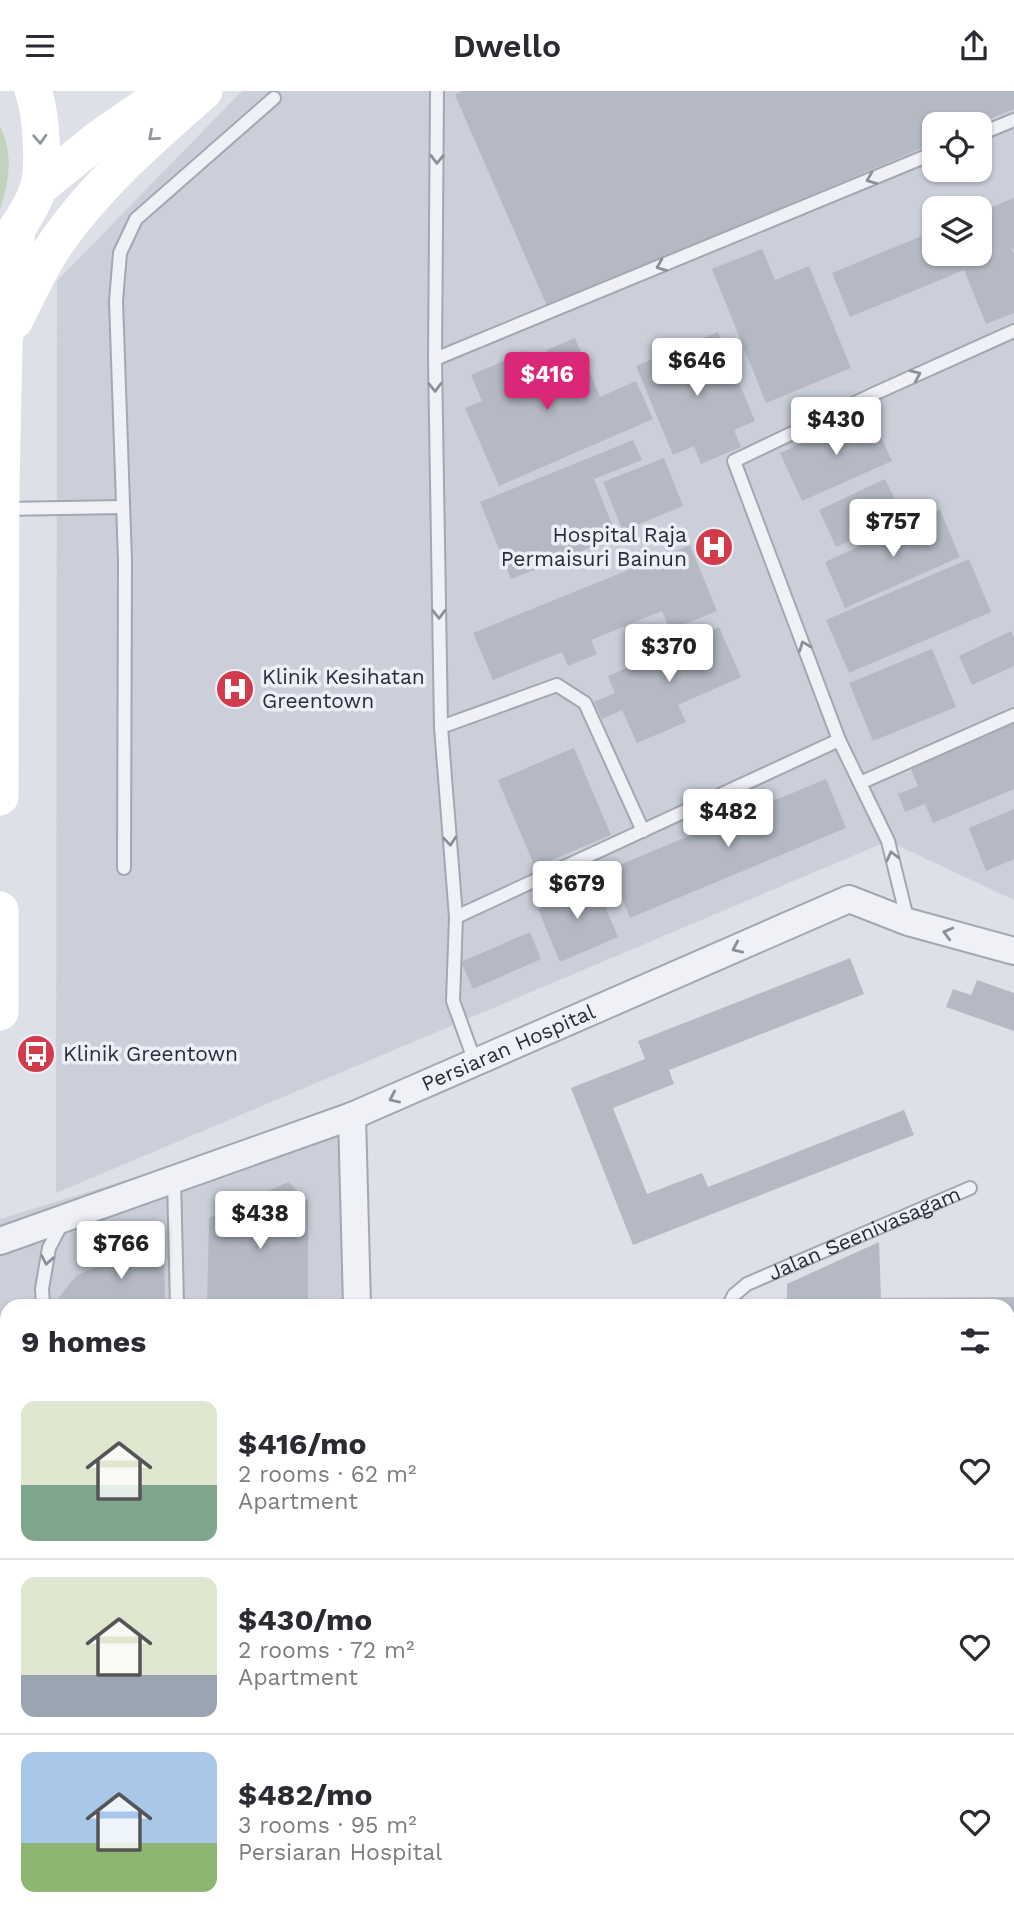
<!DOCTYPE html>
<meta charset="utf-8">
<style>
:root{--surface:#fff;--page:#f2f2f3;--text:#2b2b33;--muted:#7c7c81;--line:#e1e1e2;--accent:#db2777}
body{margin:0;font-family:"Work Sans",sans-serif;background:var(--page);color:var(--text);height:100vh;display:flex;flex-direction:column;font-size:26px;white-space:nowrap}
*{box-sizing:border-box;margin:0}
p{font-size:23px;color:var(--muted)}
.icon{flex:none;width:38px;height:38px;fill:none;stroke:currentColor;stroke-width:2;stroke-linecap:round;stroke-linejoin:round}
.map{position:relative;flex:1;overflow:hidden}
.drawer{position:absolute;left:0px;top:1208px;width:1015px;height:625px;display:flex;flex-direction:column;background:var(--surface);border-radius:21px 21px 0 0;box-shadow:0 2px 5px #0004}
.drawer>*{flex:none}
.buttons{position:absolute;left:922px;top:21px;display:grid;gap:14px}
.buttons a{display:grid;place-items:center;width:70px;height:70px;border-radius:14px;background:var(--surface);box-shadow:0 2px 5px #0004;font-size:35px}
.price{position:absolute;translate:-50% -60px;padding:0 16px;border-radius:7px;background:#fff;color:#222;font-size:23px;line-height:46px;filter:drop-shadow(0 2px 4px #0008)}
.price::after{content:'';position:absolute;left:50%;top:42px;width:21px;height:16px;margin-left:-10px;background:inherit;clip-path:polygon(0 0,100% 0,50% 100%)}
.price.on{background:var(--accent);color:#fff}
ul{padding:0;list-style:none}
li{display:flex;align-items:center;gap:21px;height:175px;padding:0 21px}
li+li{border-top:2px solid var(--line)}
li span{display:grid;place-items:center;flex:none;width:196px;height:140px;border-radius:14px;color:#555}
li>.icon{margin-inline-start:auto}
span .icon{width:84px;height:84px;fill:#fffc;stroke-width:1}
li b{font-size:30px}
h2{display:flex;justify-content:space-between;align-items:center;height:84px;padding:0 21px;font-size:30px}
header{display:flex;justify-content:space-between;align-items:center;height:91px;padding:0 21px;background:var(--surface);font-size:32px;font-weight:600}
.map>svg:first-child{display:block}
.built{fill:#cbcfd9;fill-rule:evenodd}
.green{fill:#c2d2bd}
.building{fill:#b4b9c4}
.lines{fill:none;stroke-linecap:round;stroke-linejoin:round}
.lane-casing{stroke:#a2a7b1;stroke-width:16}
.street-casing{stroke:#a2a7b1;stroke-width:30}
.path{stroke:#bbbec6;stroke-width:4.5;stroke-dasharray:5 5;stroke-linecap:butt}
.lane{stroke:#eff1f6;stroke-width:12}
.street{stroke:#eff1f6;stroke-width:26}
.secondary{stroke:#fff;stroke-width:37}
.oneway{stroke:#92969e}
.oneway2{stroke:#8a909a}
.labels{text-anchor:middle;stroke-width:7;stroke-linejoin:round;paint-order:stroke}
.poi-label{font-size:21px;fill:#262e3e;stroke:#eceff5;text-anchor:start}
.street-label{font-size:21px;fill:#262e3e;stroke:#eceff5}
</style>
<header><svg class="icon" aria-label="menu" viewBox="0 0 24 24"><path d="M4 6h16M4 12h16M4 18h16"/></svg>Dwello<svg class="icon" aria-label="share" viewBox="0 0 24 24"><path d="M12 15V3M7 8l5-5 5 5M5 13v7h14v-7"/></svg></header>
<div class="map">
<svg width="1014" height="1831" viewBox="0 0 1014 1831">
<rect width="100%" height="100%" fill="#dde0e7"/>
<path class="built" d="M 242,0 L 1014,0 L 1014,809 L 888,750 L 56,1102 L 57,190 ZM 934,33 L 980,33 L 980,79 L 934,79 ZM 934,117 L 980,117 L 980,163 L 934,163 Z
M 351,1020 L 344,1214 L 7,1214 L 7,1825 L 1008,1825 L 1008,1648 L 1014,1648 L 1014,1831 L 0,1831 L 0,1128 Z"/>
<path class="green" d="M 0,35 C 14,66 9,88 0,119 Z"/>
<path class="building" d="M 462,0 L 1014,0 L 1014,18 L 978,33 L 934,33 L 934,52 L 547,215 L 455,4 Z
M 1014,107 L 1014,158 L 1012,158 L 1014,163 L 1014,222 L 986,233 L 964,179 L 850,226 L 832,182 L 934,140 L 934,163 L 980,163 L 980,121 Z
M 762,158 L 775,189 L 809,175 L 851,277 L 766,312 L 712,178 Z
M 718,241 L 755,330 L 734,339 L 741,356 L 701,373 L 694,355 L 673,364 L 636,275 Z
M 575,247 L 600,306 L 636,290 L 653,328 L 499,395 L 465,317 L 482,310 L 471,284 L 527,260 L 538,286 L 555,278 L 547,259 Z
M 870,322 L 892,370 L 802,410 L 780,362 Z
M 633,349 L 642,369 L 594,388 L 617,446 L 511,488 L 480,411 Z
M 664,367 L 683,415 L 623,440 L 603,391 Z
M 885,388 L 903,425 L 836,456 L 819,419 Z
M 940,419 L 960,466 L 845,517 L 825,471 Z
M 690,454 L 717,520 L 670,539 L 662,520 L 591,549 L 597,563 L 568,575 L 562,561 L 493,589 L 473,542 Z
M 969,468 L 991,521 L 849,582 L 826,529 Z
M 719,536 L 741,586 L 678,614 L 686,631 L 637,652 L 622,619 L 602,628 L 594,611 L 615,602 L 608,585 Z
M 1011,540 L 1014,546 L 1014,575 L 972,594 L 959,565 Z
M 932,558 L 956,616 L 873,650 L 849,592 Z
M 1014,633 L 1014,698 L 933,732 L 925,713 L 905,721 L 898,703 L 918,695 L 910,676 Z
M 574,657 L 611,744 L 535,776 L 498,689 Z
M 826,688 L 846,737 L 630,827 L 610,778 Z
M 1014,718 L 1014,768 L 986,780 L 969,737 Z
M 573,789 L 578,801 L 596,794 L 618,846 L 560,871 L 538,818 L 559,809 L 554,797 Z
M 530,841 L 541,868 L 473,898 L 461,871 Z
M 850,867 L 864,903 L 669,979 L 674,993 L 613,1017 L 647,1103 L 702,1082 L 708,1096 L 904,1019 L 914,1044 L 633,1154 L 571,997 L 645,968 L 638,950 Z
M 977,889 L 1014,902 L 1014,940 L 946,916 L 953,898 L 971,904 Z
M 288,1091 L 308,1110 L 308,1214 L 207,1214 L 209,1127 Z
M 879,1151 L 881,1207 L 1014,1206 L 1014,1307 L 1008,1307 L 1008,1214 L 787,1214 L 787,1193 Z
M 150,1152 L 164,1159 L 165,1214 L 56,1214 L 56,1210 L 76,1185 Z
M 428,1208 L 631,1208 L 634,1214 L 428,1214 Z
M 1008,1687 L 1014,1687 L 1014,1797 L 1008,1797 Z
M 113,1825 L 250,1825 L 248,1831 L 112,1831 Z
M 422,1825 L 522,1825 L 522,1831 L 422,1831 Z
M 548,1825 L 679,1825 L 679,1831 L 548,1831 Z
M 1014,1825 L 1014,1831 L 924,1831 L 924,1826 Z"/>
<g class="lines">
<defs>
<g id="lane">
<path d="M 437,0 L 435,268 L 441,636 L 456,826 L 453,910 L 475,971"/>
<path d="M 980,43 L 1014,29"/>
<path d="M 435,268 L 934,62"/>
<path d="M 4,418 L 123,416"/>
<path d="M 441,636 L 557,594 L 585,612 L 643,740"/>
<path d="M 860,692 L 1014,624"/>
<path d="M 124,777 L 125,470 L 116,210 L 120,162 L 136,128 L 274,7"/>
<path d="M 456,826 L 839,649"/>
<path d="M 908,831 L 888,750 L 839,649 L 734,370 L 876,302 L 1014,240"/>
<path d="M 174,1088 L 177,1214"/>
<path d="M 43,1214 L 42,1198 L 49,1157 L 63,1130"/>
<path id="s1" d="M 729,1214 L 734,1204 L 747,1193 L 970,1097"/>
<path d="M 0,1453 L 7,1453"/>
<path d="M 0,1711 L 2,1706 L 7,1706"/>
<path d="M 1008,1809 L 1014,1809"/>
<path d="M 0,1826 L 17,1831"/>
<path d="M 62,1831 L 64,1825"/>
</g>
<g id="street">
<path d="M 352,1025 L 357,1214"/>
<path id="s2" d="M 0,1150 L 352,1025 L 849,808 L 908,831 L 1014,860"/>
</g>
</defs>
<use href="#lane" class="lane-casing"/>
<use href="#street" class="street-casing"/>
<path class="path" d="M 532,1831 L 532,1825"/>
<use href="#lane" class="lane"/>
<use href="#street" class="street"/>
<path class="secondary" d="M 38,97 L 100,47 L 168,0
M 1,158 C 15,141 31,119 38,98 C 45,77 41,20 33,0
M 15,229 C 28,202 41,173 58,149 C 99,91 152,46 204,0
M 0,706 L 1,393 L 4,253 L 17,139
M 0,819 L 0,921
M 0,1576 L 7,1590
M 1008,1603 L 1014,1603
M 1008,1646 L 1014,1646
M 0,1653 L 7,1651
M 340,1831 L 340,1825
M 720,1831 L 720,1825"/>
</g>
<defs><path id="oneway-chevron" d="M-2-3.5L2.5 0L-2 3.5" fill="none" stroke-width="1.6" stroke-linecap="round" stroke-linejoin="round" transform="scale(1.75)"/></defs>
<g class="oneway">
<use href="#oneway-chevron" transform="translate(153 45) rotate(139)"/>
<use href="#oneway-chevron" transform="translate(40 48) rotate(87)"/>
</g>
<g class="oneway2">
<use href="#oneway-chevron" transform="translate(437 68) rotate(91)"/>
<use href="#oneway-chevron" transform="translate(871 88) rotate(158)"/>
<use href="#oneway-chevron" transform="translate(661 175) rotate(158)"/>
<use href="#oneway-chevron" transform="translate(916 284) rotate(-24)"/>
<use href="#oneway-chevron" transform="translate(435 296) rotate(89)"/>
<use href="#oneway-chevron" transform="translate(439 523) rotate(89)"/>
<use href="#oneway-chevron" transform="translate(804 555) rotate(-111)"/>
<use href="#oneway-chevron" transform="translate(450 750) rotate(85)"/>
<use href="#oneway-chevron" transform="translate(892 765) rotate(-104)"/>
<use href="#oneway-chevron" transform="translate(948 842) rotate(-165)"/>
<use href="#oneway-chevron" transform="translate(737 857) rotate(156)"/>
<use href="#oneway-chevron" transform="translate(394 1007) rotate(156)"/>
<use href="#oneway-chevron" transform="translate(47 1169) rotate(100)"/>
</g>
<defs>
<symbol id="hospital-disc" viewBox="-11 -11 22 22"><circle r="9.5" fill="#d33b4c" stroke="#eceff5"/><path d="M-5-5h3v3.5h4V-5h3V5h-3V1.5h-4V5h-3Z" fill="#fff"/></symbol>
<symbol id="bus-disc" viewBox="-11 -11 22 22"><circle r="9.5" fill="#d33b4c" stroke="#eceff5"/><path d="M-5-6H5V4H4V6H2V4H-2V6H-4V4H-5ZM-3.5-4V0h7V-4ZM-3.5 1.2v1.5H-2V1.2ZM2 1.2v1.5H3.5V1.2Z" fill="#fff"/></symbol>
</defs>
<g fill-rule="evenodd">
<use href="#hospital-disc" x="692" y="434" width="44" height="44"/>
<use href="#hospital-disc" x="213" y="576" width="44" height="44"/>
<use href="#bus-disc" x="14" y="941" width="44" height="44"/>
</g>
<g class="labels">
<g class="poi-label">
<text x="687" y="451" text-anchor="end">Hospital Raja<tspan x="687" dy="24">Permaisuri Bainun</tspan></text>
<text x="262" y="593">Klinik Kesihatan<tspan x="262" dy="24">Greentown</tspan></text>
<text x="63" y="970">Klinik Greentown</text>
</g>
<g class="street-label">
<text dy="7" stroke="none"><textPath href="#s2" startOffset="544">Persiaran Hospital</textPath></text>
<text dy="7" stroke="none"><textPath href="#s1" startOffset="156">Jalan Seenivasagam</textPath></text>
</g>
</g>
</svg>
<div class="buttons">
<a><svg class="icon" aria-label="locate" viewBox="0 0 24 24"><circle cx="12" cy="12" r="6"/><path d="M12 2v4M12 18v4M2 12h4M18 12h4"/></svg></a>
<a><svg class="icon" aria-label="layers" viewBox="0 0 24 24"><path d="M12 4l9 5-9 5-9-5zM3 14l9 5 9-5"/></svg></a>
</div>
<b class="price" style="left:697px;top:307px">$646</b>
<b class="price on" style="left:547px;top:321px">$416</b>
<b class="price" style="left:836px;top:366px">$430</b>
<b class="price" style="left:893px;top:468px">$757</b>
<b class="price" style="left:669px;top:593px">$370</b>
<b class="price" style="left:728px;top:758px">$482</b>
<b class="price" style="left:577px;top:830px">$679</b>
<b class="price" style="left:260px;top:1160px">$438</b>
<b class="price" style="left:121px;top:1190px">$766</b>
<section class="drawer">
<h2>9 homes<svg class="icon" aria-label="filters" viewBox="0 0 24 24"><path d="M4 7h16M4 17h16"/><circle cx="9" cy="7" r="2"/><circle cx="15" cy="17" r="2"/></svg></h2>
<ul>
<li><span style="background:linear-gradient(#dfe7d0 60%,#7fa58c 0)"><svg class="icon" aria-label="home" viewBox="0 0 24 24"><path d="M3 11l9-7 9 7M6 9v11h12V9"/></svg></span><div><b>$416/mo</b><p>2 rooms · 62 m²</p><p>Apartment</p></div><svg class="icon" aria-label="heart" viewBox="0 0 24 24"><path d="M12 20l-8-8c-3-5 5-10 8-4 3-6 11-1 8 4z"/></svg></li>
<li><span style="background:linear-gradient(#dfe7d0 70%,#9aa5b1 0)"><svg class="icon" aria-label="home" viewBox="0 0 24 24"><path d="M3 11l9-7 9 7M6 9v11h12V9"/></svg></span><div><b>$430/mo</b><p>2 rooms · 72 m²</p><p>Apartment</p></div><svg class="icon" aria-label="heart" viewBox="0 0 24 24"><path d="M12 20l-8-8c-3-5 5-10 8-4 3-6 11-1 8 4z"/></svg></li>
<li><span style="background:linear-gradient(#a9c7e8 65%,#8fb573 0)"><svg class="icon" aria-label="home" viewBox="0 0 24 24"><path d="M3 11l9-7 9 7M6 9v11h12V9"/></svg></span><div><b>$482/mo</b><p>3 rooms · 95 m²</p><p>Persiaran Hospital</p></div><svg class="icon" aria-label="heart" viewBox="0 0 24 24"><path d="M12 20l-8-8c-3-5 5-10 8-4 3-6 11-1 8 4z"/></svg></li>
</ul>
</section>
</div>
